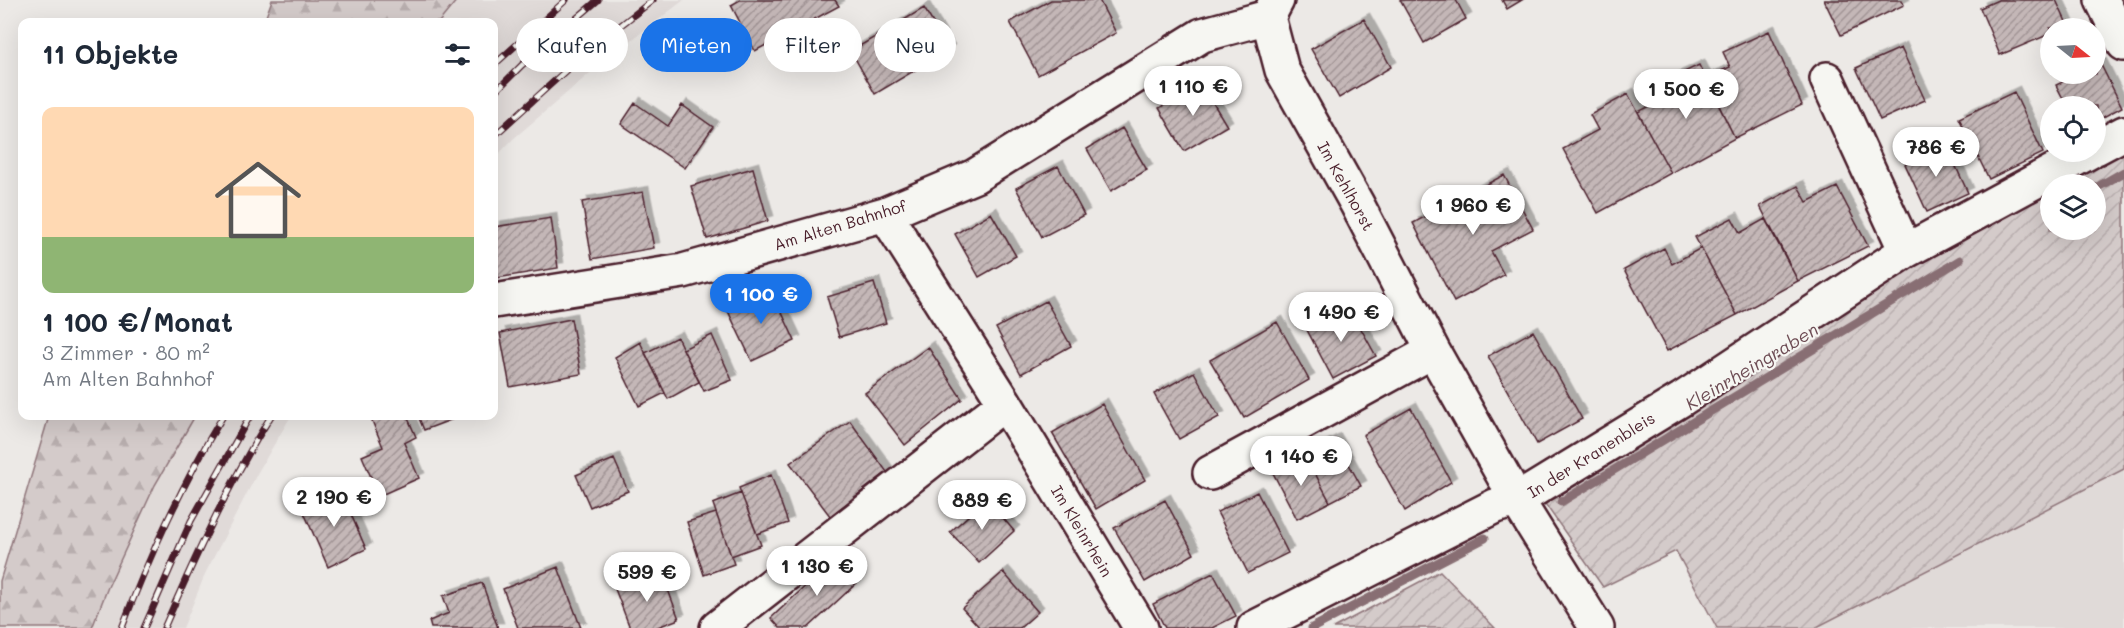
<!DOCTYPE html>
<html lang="de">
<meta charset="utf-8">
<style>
:root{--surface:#fff;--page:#f6f6f7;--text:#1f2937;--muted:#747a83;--accent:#1a73e8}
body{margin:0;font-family:Mali,sans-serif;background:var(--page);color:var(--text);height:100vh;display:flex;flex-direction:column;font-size:22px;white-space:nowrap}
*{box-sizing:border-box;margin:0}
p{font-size:20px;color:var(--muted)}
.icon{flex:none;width:33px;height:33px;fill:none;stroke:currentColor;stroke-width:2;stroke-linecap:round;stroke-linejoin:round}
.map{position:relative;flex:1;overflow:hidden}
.drawer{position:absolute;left:18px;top:18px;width:480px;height:402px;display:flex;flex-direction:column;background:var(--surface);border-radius:12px;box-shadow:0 6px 24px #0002}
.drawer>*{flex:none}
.hud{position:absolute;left:516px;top:18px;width:570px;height:54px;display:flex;gap:12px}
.needle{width:39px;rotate:108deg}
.tools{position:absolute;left:2040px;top:18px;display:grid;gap:12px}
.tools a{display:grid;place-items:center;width:66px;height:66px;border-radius:50%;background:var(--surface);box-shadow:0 6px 24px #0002;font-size:30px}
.price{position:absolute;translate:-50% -51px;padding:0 14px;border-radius:21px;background:#fff;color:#222;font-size:20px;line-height:39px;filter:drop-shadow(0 2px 3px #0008)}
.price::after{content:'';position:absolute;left:50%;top:36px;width:18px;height:14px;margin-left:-9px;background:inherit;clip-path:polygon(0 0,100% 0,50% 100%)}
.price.on{background:var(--accent);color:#fff}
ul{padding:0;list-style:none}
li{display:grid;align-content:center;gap:12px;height:318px;padding:0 24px}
li span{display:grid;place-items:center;height:186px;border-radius:12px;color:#555}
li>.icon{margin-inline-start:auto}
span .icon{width:108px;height:108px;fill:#fffc;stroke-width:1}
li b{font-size:26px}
h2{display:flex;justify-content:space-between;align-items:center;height:72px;padding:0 24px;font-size:26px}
.pill{padding:0 21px;border-radius:27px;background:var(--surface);box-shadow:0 6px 24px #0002;font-size:21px;line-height:54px}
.pill.on{background:var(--accent);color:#fff}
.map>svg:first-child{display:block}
.built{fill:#e0dad8}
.forest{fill:url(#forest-firs);stroke:#8f757a;stroke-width:1.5}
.garden{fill:url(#garden-furrows);stroke:#8f757a;stroke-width:1.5}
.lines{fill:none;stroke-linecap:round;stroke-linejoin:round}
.stream{stroke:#886e73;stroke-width:9}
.building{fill:url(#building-hatch);stroke:#4a1f2b;stroke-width:1.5;filter:url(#shadow)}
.minor-casing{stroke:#4a1f2b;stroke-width:38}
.minor{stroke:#f6f6f2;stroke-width:33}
.rail-casing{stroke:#4a1f2b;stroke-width:7}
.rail{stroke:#f6f6f2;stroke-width:4.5;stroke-dasharray:14;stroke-linecap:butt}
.labels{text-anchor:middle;stroke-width:4.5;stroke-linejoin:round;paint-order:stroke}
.street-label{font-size:16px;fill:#4a1f2b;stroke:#f6f6f2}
.water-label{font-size:18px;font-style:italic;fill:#6e4d55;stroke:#f6f6f2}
</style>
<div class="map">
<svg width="2124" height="628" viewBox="0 0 2124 628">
<defs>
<pattern id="forest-firs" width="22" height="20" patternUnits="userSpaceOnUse" patternTransform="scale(1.5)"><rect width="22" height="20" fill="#d4cbca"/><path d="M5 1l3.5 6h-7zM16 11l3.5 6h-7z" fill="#b8aeae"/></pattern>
<pattern id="garden-furrows" width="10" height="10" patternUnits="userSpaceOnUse" patternTransform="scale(1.5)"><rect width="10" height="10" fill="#d4cbca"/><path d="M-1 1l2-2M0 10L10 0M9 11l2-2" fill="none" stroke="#b8aeae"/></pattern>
<pattern id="building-hatch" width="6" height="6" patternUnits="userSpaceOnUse" patternTransform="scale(1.5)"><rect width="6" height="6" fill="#c4b7b7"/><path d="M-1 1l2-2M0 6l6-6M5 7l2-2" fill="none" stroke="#a19495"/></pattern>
<filter id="shadow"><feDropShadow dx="5.5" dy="-5.5" stdDeviation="0" flood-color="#0004"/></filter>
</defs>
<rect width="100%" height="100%" fill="#ece9e6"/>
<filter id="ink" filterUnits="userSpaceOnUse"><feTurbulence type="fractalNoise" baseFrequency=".0167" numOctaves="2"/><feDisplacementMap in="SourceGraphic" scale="12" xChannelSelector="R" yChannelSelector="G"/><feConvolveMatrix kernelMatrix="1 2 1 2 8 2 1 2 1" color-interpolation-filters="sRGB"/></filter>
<g filter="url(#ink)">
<path class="built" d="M 457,0 L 684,0 L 604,61 L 513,139 L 494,159 L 494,22 L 439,22 Z
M 195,416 L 291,416 L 258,472 L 206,572 L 183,628 L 92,628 L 108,587 L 155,485 Z
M 2124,469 L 2124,628 L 1815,628 Z"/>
<path class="forest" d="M 272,0 L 457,0 L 439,22 L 264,22 Z
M 49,416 L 195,416 L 155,485 L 108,587 L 92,628 L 0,628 L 0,581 Z"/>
<path class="garden" d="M 2124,147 L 2124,469 L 1815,628 L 1717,628 L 1676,551 L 1603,587 L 1539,495 L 1981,225 L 2050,187 L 2050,230 L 2096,230 L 2096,184 L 2056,184 Z
M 1440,571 L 1495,628 L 1333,628 Z"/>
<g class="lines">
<path class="stream" d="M 2096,188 L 2124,172
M 1561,502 L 1960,260
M 1312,628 L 1485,538"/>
</g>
<path class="building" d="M 740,0 L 835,0 L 839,6 L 755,51 L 731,5 Z
M 1051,0 L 1099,0 L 1116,33 L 1038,75 L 1010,22 Z
M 1400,0 L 1456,0 L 1466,19 L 1424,43 Z
M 1502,0 L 1522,0 L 1507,9 Z
M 1824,0 L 1902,0 L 1904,5 L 1841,35 Z
M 1998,0 L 2056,0 L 2068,26 L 2062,28 L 2050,28 L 2050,34 L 2000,55 L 1980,8 Z
M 924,8 L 949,50 L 875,94 L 851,51 Z
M 1364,19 L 1391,67 L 1339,98 L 1311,49 Z
M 1769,31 L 1802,105 L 1735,138 L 1705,78 L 1730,67 L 1723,52 Z
M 1901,48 L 1925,100 L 1880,120 L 1856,68 Z
M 2100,63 L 2122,107 L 2096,121 L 2096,106 L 2067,106 L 2056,85 L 2079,74 L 2096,74 L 2096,65 Z
M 1699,65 L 1735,138 L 1671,173 L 1638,112 L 1664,99 L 1657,85 Z
M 1201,83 L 1227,126 L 1184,151 L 1159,108 Z
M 2014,92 L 2043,153 L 1989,179 L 1959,118 Z
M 1628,94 L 1671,173 L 1598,213 L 1563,149 L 1598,130 L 1590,115 Z
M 635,103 L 668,126 L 682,105 L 713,127 L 685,168 L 621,124 Z
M 1122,128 L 1147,170 L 1111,191 L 1087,149 Z
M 1946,145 L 1968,193 L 1927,212 L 1905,164 Z
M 1058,166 L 1084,215 L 1042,237 L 1016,188 Z
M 753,168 L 768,221 L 707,239 L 691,186 Z
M 1504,175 L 1533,229 L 1491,251 L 1504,275 L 1454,302 L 1413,223 Z
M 1798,186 L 1807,202 L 1837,187 L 1868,246 L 1798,281 L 1760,206 Z
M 643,192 L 654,248 L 592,259 L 582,202 Z
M 991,213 L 1016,256 L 979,277 L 955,234 Z
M 551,218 L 558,268 L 497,278 L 494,256 L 494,227 Z
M 1732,218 L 1740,233 L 1765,219 L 1798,281 L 1737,315 L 1695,237 Z
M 1664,248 L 1672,264 L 1701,248 L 1737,315 L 1667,351 L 1624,270 Z
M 874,283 L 886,323 L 839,337 L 827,297 Z
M 771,289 L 795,341 L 752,361 L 727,309 Z
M 1046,301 L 1071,346 L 1021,374 L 996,328 Z
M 1349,307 L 1376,356 L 1333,379 L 1307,330 Z
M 571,319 L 581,374 L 510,387 L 500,333 Z
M 1277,322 L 1309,380 L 1244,418 L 1210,360 Z
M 1533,331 L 1582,419 L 1537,444 L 1488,356 Z
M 712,335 L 732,380 L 704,391 L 683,349 Z
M 677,337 L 699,382 L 668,399 L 645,353 Z
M 640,342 L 665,393 L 639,406 L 615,357 Z
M 928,347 L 962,399 L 905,445 L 865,393 Z
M 1194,372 L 1219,417 L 1179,439 L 1154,394 Z
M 1102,404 L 1145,480 L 1096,509 L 1052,433 Z
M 1411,408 L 1451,482 L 1405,511 L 1363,435 Z
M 370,416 L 407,416 L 416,437 L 404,443 L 419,478 L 379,496 L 362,456 L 383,447 Z
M 418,416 L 461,416 L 424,430 Z
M 850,421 L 887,472 L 830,516 L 790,463 Z
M 1335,439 L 1361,486 L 1330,502 L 1305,454 Z
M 1305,454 L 1330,502 L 1297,519 L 1272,471 Z
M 614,459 L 628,491 L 590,507 L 576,475 Z
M 771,475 L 788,523 L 757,534 L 739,488 Z
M 340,489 L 366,549 L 328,567 L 302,508 Z
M 1257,492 L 1288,553 L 1248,573 L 1217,512 Z
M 741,493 L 761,545 L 731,556 L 713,504 Z
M 987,499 L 1014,531 L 979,563 L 950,532 Z
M 1165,500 L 1194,554 L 1145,582 L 1114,528 Z
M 716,513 L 734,564 L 704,575 L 687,522 Z
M 838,556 L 860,580 L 808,628 L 780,628 L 771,618 Z
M 558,567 L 581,628 L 518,628 L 503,589 Z
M 661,571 L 679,619 L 655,628 L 630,628 L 615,589 Z
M 1003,572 L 1038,612 L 1020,628 L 980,628 L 962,608 Z
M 1213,573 L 1236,616 L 1212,628 L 1165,628 L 1153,604 Z
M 482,583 L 498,628 L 431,628 L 429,621 L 449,613 L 443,596 Z"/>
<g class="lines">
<defs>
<path id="minor" d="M 2102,0 L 2124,44
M 1268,17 L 1282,70 L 1357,204 L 1433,351 L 1517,500 L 1597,628
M 1827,79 L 1906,251
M 2096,148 L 2124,133
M 885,214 L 1005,403 L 1141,628
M 494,301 L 683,271 L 885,214 L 975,176 L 1202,35 L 1268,17 L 1277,0
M 1210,473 L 1433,351
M 717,628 L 1005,403
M 1254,628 L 1495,506 L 1517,500 L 1682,399 L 1906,251 L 2089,152"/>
</defs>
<use href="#minor" class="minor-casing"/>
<use href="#minor" class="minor"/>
<defs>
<path id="rail" d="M 494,65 L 566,0
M 494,93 L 522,65 L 598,0
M 494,136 L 584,54 L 653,0
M 122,628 C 148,558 185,479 223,416
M 144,628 L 191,521 L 250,416
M 164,628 C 196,555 229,483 271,416"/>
</defs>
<use href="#rail" class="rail-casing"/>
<use href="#rail" class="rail"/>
</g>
</g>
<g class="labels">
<g class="street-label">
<text transform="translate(1346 186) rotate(61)" y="6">Im Kehlhorst</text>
<text transform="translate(840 225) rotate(-17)" y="6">Am Alten Bahnhof</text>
<text transform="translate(1591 455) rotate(-32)" y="6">In der Kranenbleis</text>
<text transform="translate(1082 531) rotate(59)" y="6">Im Kleinrhein</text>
</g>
<g class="water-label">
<text transform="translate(1752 367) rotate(-31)" y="6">Kleinrheingraben</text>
</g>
</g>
</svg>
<div class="tools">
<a><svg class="needle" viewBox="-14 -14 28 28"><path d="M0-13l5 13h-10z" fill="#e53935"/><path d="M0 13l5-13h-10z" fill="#747a83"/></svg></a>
<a><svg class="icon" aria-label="locate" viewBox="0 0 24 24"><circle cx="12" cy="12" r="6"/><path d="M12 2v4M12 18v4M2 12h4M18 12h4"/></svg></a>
<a><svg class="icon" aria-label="layers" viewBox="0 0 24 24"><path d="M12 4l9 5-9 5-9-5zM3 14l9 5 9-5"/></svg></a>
</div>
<b class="price" style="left:1193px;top:117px">1 110 €</b>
<b class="price" style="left:1686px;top:120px">1 500 €</b>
<b class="price" style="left:1936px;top:178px">786 €</b>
<b class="price" style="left:1473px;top:236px">1 960 €</b>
<b class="price on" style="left:761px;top:325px">1 100 €</b>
<b class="price" style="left:1341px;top:343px">1 490 €</b>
<b class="price" style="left:1301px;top:487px">1 140 €</b>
<b class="price" style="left:334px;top:528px">2 190 €</b>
<b class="price" style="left:982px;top:531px">889 €</b>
<b class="price" style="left:817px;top:597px">1 130 €</b>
<b class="price" style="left:647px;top:603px">599 €</b>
<div class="hud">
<a class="pill">Kaufen</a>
<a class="pill on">Mieten</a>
<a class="pill">Filter</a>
<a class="pill">Neu</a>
</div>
<section class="drawer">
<h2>11 Objekte<svg class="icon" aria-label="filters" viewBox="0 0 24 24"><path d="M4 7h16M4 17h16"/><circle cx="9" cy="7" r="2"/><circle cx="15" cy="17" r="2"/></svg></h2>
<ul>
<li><span style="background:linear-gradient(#ffd9b3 70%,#8fb573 0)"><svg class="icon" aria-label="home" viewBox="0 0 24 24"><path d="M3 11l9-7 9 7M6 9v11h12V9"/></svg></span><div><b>1 100 €/Monat</b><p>3 Zimmer · 80 m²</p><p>Am Alten Bahnhof</p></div></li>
</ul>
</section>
</div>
